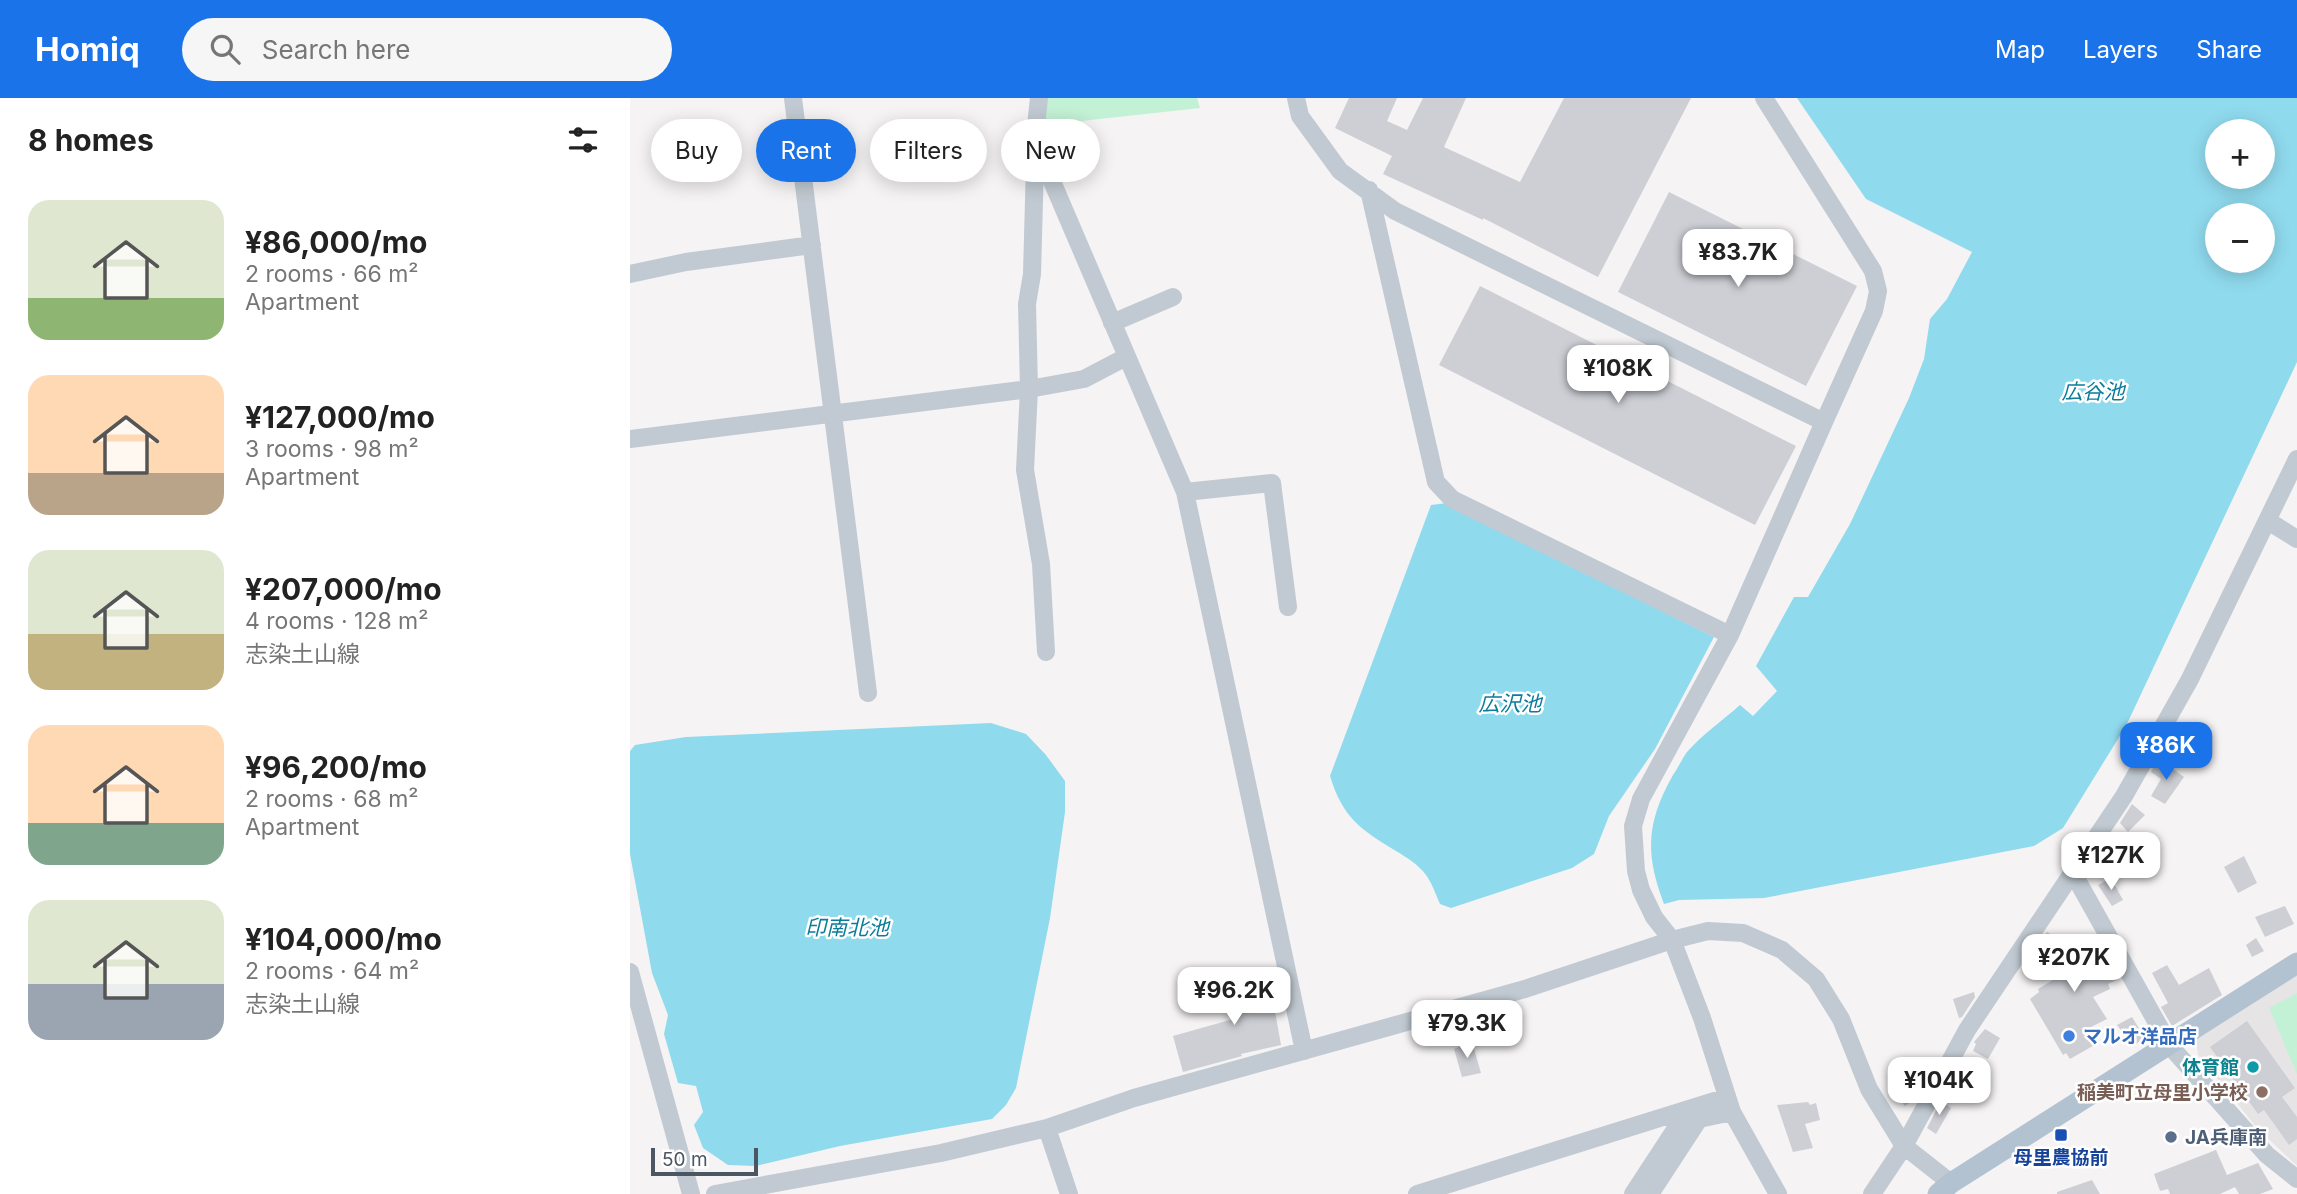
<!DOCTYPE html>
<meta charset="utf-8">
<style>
:root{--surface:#fff;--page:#f6f6f6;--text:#222;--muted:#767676;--accent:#1a73e8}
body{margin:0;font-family:Inter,"Noto Sans JP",sans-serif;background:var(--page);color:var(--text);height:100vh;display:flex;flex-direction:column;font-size:26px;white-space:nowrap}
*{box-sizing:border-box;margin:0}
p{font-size:23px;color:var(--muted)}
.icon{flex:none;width:38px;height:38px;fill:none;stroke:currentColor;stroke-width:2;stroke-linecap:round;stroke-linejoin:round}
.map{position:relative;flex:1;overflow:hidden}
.panel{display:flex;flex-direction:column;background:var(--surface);width:630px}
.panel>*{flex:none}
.top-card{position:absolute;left:21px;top:21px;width:665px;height:63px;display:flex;gap:14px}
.tools{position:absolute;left:1575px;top:21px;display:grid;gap:14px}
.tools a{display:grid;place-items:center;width:70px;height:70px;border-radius:50%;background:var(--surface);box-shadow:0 4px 18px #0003;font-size:35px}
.scale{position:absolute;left:21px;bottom:18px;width:107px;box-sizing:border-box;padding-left:7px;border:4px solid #4a5661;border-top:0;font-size:19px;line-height:24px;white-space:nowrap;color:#4a5661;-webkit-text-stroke:5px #fff;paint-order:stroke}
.price{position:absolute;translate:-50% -60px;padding:0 16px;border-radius:14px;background:#fff;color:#222;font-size:23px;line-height:46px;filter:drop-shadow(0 2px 4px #0008)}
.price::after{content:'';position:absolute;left:50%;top:42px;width:21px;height:16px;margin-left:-10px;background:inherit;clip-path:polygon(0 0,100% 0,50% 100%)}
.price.current{background:var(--accent);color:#fff}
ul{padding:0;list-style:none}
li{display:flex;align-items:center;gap:21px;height:175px;padding:0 28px}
li span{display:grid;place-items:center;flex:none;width:196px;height:140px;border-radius:21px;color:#555}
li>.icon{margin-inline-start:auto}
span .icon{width:84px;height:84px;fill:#fffc;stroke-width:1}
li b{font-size:30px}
h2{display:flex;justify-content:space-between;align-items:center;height:84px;padding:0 28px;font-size:30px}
.tag{padding:0 24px;border-radius:32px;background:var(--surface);box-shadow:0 4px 18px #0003;font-size:24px;line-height:63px}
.tag.current{background:var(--accent);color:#fff}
header{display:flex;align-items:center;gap:42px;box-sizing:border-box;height:98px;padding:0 35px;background:var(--accent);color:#fff}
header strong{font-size:33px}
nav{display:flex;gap:38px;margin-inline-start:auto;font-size:24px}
.search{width:490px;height:63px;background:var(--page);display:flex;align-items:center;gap:18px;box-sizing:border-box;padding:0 24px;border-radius:38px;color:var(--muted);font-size:26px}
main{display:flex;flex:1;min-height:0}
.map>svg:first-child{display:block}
.education{fill:#e6e4e5}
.green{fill:#c3f1d5}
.water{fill:#90daee;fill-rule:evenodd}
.building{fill:#cdcfd5}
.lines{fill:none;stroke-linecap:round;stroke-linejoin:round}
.minor{stroke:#c1cad2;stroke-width:18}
.major{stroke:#b3c2d1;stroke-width:21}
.shop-dot{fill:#3f7fe0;stroke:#fff;stroke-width:2.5}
.culture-dot{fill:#0f9aa8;stroke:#fff;stroke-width:2.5}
.education-dot{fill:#8d6e63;stroke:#fff;stroke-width:2.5}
.transit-dot{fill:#1a4fb4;stroke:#fff;stroke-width:2.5}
.service-dot{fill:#5c6f8a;stroke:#fff;stroke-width:2.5}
.labels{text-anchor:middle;stroke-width:5;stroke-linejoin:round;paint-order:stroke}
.shop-label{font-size:19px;font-weight:bold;fill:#366cbe;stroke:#fff;text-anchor:start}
.culture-label{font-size:19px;font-weight:bold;fill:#0d838f;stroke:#fff;text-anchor:end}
.education-label{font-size:19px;font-weight:bold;fill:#785e54;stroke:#fff;text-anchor:end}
.service-label{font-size:19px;font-weight:bold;fill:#4e5e75;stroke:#fff;text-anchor:start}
.transit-label{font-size:19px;font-weight:bold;fill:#164399;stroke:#fff}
.water-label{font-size:21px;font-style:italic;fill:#0c7c9b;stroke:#fff}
</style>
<header>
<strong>Homiq</strong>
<div class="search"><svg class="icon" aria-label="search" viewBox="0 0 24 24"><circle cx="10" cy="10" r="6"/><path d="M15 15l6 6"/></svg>Search here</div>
<nav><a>Map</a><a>Layers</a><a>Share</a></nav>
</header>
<main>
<section class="panel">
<h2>8 homes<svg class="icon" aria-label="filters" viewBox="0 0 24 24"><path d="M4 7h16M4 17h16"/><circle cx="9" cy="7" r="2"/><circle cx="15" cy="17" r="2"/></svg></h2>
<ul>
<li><span style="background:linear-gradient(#dfe7d0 70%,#8fb573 0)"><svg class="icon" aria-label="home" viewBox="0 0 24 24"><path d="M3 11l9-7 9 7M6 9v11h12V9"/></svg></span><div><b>¥86,000/mo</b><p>2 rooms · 66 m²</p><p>Apartment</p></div></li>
<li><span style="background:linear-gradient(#ffd9b3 70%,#b9a48a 0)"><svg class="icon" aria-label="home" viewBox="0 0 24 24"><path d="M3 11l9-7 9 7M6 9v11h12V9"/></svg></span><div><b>¥127,000/mo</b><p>3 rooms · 98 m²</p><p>Apartment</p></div></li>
<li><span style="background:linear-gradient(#dfe7d0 60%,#c2b280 0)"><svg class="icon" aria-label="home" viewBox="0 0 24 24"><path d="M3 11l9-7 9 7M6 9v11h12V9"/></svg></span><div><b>¥207,000/mo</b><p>4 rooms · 128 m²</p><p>志染土山線</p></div></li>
<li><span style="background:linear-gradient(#ffd9b3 70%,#7fa58c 0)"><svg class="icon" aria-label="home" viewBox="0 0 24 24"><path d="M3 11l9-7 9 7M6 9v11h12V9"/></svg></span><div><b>¥96,200/mo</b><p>2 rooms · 68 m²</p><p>Apartment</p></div></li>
<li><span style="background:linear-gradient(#dfe7d0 60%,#9aa5b1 0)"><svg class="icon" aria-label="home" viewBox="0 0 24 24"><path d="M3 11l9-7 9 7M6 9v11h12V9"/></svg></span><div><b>¥104,000/mo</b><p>2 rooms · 64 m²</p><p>志染土山線</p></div></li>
</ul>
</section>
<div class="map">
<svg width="1667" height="1096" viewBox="0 0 1667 1096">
<rect width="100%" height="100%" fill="#f5f3f3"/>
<path class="education" d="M 1667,877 L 1667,1068 L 1627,1030 L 1568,957 L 1565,937 Z"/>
<path class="green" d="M 409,0 L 567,0 L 570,10 L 406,28 Z
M 1667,895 L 1667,976 L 1639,910 Z"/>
<path class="water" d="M 1167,0 L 1667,0 L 1667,264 L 1496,628 L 1433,730 L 1404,748 L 1134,800 L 1049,802 L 1034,806 C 1015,756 1016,725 1043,677 C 1048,670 1052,661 1057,654 C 1072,637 1093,622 1110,607 L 1123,618 L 1147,593 L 1126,568 L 1164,499 L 1178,499 L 1220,426 L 1279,300 L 1294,261 L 1300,221 L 1317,201 L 1342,154 L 1236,101 ZM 1587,33 L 1633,33 L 1633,79 L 1587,79 ZM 1587,117 L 1633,117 L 1633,163 L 1587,163 Z
M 817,405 L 1084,539 L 1025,651 L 979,718 L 964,756 L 942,770 L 821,810 L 810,806 C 806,797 802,785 796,777 C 789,767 776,759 766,753 C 730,731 713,720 700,678 L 801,407 Z
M 361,625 L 396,636 L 416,657 L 435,683 L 435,714 L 420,820 L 386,990 L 376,1007 L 362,1021 L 210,1048 L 126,1068 L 98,1067 L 73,1050 L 64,1027 L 73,1014 L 66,988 L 48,985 L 34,936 L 38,917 L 22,875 L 0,756 L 0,653 L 5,647 L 56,639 Z"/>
<path class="building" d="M 719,0 L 767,0 L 757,23 L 777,32 L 793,0 L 836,0 L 814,49 L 890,84 L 934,0 L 1061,0 L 968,179 L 853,120 L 853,122 L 753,76 L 762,58 L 705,30 Z
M 1039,94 L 1227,188 L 1176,288 L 988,194 Z
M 850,188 L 1166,348 L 1125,427 L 809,267 Z
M 1527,663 L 1540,669 L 1554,679 L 1535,706 L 1521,698 L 1531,681 L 1521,674 Z
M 1502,706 L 1515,717 L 1498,734 L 1490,725 Z
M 1518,742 L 1524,759 L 1503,767 L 1496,749 Z
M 1614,758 L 1627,785 L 1608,795 L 1594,769 Z
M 1481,780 L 1493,802 L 1482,808 L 1468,787 Z
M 1655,808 L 1664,826 L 1635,839 L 1625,819 Z
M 1417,834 L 1446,851 L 1467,841 L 1489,881 L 1478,886 L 1480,891 L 1463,899 L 1477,921 L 1459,930 L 1468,945 L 1440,961 L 1436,955 L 1433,957 L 1400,901 L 1409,894 L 1408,891 L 1431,877 L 1425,868 L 1433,864 L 1406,849 Z
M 1626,840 L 1634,853 L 1622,859 L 1616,847 Z
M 1537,867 L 1549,887 L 1579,870 L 1592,897 L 1542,928 L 1531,909 L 1538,905 L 1522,875 Z
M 638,874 L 651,947 L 611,956 L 612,958 L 553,974 L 543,938 L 607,920 L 600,881 Z
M 1344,894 L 1345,899 L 1332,919 L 1329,920 L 1323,901 Z
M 1502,919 L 1515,940 L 1504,947 L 1499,935 L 1495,937 L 1487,927 Z
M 1617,923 L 1665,990 L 1652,999 L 1667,1019 L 1667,1041 L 1659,1047 L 1634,1012 L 1628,1016 L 1580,949 Z
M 1355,931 L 1370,940 L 1358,961 L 1343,953 L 1346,946 L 1344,944 Z
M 842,944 L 851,975 L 832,979 L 824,951 Z
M 1271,982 L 1285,1001 L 1275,1008 L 1260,991 Z
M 1311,1003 L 1321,1010 L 1306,1036 L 1297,1030 Z
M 1178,1004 L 1180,1007 L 1186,1005 L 1190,1022 L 1175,1026 L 1183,1050 L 1163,1054 L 1147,1007 Z
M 1586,1052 L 1597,1077 L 1628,1065 L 1643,1091 L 1630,1096 L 1609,1096 L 1605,1089 L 1590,1096 L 1540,1096 L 1538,1091 L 1530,1093 L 1524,1076 Z
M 1462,1082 L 1470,1096 L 1427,1096 L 1427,1094 Z"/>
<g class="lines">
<path class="minor" d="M 163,0 L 238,595
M 409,0 L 406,28 L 402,176 L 397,206 L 399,291 L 395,372 L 411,466 L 416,554
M 666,0 L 670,18 L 710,73 L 765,113 L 1194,324 L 1244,213 L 1248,193 L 1243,173 L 1134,0
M 406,46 L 555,394 L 674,953
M 739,92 L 806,384 L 822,401 L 1100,537
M 0,176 L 56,164 L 182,147
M 482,225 L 543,199
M 0,341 L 399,291 L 454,281 L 496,259
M 555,394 L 642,385 L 658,509
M 1638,423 L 1667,441
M 1443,775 L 1540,948 L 1637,1057 L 1667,1081
M 0,874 L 61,1096
M 417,1030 L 439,1096
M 85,1096 L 311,1055 L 417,1030 L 504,1000 L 895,891 L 1042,842 L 1078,833 L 1113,835 L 1152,852 L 1186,881 L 1211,921 L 1239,991 L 1274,1048 L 1321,1085
M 787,1096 L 1097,999
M 1003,1096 L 1058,1012
M 1020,1096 L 1069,1021 L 1102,1014
M 1148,1096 L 1102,1014 L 1072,920 L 1042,842 L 1024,819 L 1011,792 L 1006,773 L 1003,728 L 1011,701 L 1100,537 L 1194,324
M 1242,1096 L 1274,1048 L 1337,932 L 1494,698 L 1560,581 L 1667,361"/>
<path class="major" d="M 1308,1096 L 1321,1085 L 1667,865"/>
</g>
<circle class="shop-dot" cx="1439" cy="938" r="7"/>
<circle class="culture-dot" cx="1623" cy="969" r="7"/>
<circle class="education-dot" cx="1632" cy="994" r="7"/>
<rect class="transit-dot" x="1424" y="1030" width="14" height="14" rx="3.5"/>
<circle class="service-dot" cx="1541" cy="1039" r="7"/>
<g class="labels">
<g class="shop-label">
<text x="1453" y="945">マルオ洋品店</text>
</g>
<g class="culture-label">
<text x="1609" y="976">体育館</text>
</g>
<g class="education-label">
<text x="1618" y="1001">稲美町立母里小学校</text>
</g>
<g class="service-label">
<text x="1555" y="1046">JA兵庫南</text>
</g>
<g class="transit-label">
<text x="1431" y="1066">母里農協前</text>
</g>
<g class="water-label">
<text x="1463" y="301">広谷池</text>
<text x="880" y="613">広沢池</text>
<text x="217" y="837">印南北池</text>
</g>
</g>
</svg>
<div class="tools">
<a>+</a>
<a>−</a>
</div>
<div class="scale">50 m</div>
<b class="price" style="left:1108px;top:191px">¥83.7K</b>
<b class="price" style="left:988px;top:307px">¥108K</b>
<b class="price current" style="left:1536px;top:684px">¥86K</b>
<b class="price" style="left:1481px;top:794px">¥127K</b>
<b class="price" style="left:1444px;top:896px">¥207K</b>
<b class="price" style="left:604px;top:929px">¥96.2K</b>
<b class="price" style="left:837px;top:962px">¥79.3K</b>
<b class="price" style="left:1309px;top:1019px">¥104K</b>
<div class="top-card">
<a class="tag">Buy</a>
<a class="tag current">Rent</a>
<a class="tag">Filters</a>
<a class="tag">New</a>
</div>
</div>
</main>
